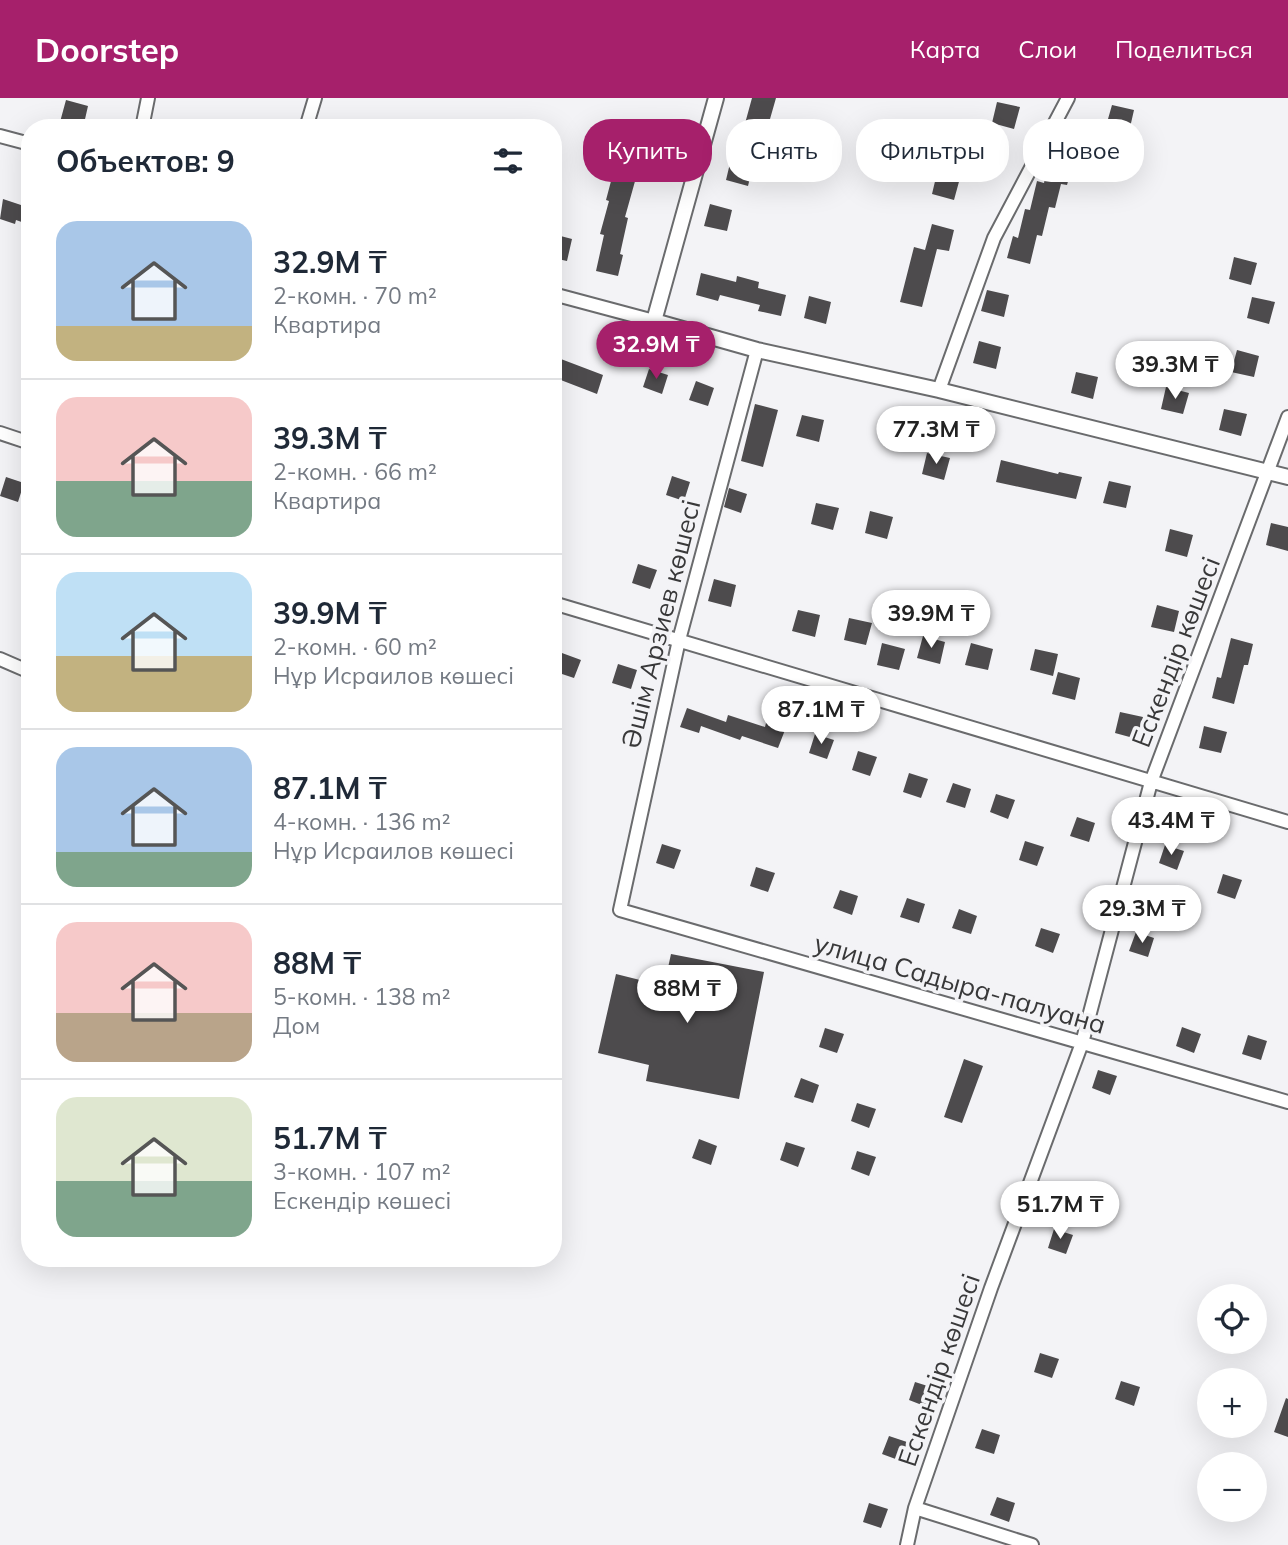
<!DOCTYPE html>
<html lang="ru">
<meta charset="utf-8">
<style>
:root{--surface:#fff;--page:#f2f2f3;--text:#1f2937;--muted:#747a83;--line:#e0e1e3;--accent:#a6206b}
body{margin:0;font-family:Mulish,sans-serif;background:var(--page);color:var(--text);height:100vh;display:flex;flex-direction:column;font-size:26px;white-space:nowrap}
*{box-sizing:border-box;margin:0}
p{font-size:23px;color:var(--muted)}
.icon{flex:none;width:38px;height:38px;fill:none;stroke:currentColor;stroke-width:2;stroke-linecap:round;stroke-linejoin:round}
.map{position:relative;flex:1;overflow:hidden}
.side{position:absolute;left:21px;top:21px;width:541px;height:1148px;display:flex;flex-direction:column;background:var(--surface);border-radius:28px;box-shadow:0 7px 28px #0002}
.side>*{flex:none}
.hud{position:absolute;left:583px;top:21px;width:600px;height:63px;display:flex;gap:14px}
.buttons{position:absolute;left:1197px;top:1186px;display:grid;gap:14px}
.buttons a{display:grid;place-items:center;width:70px;height:70px;border-radius:50%;background:var(--surface);box-shadow:0 7px 28px #0002;font-size:35px}
.price{position:absolute;translate:-50% -60px;padding:0 16px;border-radius:24px;background:#fff;color:#222;font-size:23px;line-height:46px;filter:drop-shadow(0 2px 4px #0008)}
.price::after{content:'';position:absolute;left:50%;top:42px;width:21px;height:16px;margin-left:-10px;background:inherit;clip-path:polygon(0 0,100% 0,50% 100%)}
.price.selected{background:var(--accent);color:#fff}
ul{padding:0;list-style:none}
li{display:flex;align-items:center;gap:21px;height:175px;padding:0 35px}
li+li{border-top:2px solid var(--line)}
li span{display:grid;place-items:center;flex:none;width:196px;height:140px;border-radius:21px;color:#555}
li>.icon{margin-inline-start:auto}
span .icon{width:84px;height:84px;fill:#fffc;stroke-width:1}
li b{font-size:30px}
h2{display:flex;justify-content:space-between;align-items:center;height:84px;padding:0 35px;font-size:30px}
.tag{padding:0 24px;border-radius:28px;background:var(--surface);box-shadow:0 7px 28px #0002;font-size:24px;line-height:63px}
.tag.selected{background:var(--accent);color:#fff}
header{display:flex;align-items:center;gap:42px;box-sizing:border-box;height:98px;padding:0 35px;background:var(--accent);color:#fff}
header strong{font-size:33px}
nav{display:flex;gap:38px;margin-inline-start:auto;font-size:24px}
.map>svg:first-child{display:block}
.building{fill:#4d4b4d}
.lines{fill:none;stroke-linecap:round;stroke-linejoin:round}
.minor-casing{stroke:#6a6b6d;stroke-width:16}
.tertiary-casing{stroke:#6a6b6d;stroke-width:18}
.minor{stroke:#fff;stroke-width:12}
.tertiary{stroke:#fff;stroke-width:14}
.labels{text-anchor:middle;stroke-width:7;stroke-linejoin:round;paint-order:stroke}
.street-label{font-size:26px;fill:#383839;stroke:#f3f3f6}
</style>
<header>
<strong>Doorstep</strong>
<nav><a>Карта</a><a>Слои</a><a>Поделиться</a></nav>
</header>
<div class="map">
<svg width="1288" height="1447" viewBox="0 0 1288 1447">
<rect width="100%" height="100%" fill="#f3f3f6"/>
<path class="building" d="M 752,0 L 776,0 L 760,56 L 756,55 L 748,88 L 726,82 L 731,61 L 735,62 Z
M 66,2 L 88,8 L 83,30 L 60,24 Z
M 997,4 L 1020,9 L 1014,31 L 992,25 Z
M 1112,7 L 1134,12 L 1129,34 L 1106,28 Z
M 623,38 L 646,44 L 625,119 L 628,120 L 620,156 L 623,157 L 618,178 L 596,173 L 604,137 L 600,136 L 609,103 L 606,102 Z
M 1050,60 L 1073,66 L 1067,87 L 1061,86 L 1055,110 L 1049,109 L 1042,138 L 1037,137 L 1030,166 L 1007,160 L 1013,138 L 1018,140 L 1025,111 L 1030,112 L 1037,83 L 1044,85 Z
M 937,75 L 960,80 L 954,102 L 932,96 Z
M 3,101 L 30,110 L 30,127 L 16,122 L 15,126 L 0,121 Z
M 710,106 L 732,112 L 727,133 L 704,128 Z
M 932,126 L 954,132 L 949,153 L 937,151 L 922,209 L 900,204 L 914,149 L 925,152 Z
M 553,136 L 572,141 L 567,163 L 553,160 Z
M 1234,159 L 1257,165 L 1251,187 L 1229,181 Z
M 701,175 L 736,184 L 737,178 L 759,184 L 758,190 L 786,197 L 781,218 L 758,213 L 760,207 L 720,197 L 718,203 L 696,197 Z
M 987,192 L 1009,197 L 1004,219 L 981,213 Z
M 809,198 L 831,204 L 826,226 L 804,220 Z
M 1252,199 L 1275,204 L 1269,226 L 1247,220 Z
M 979,243 L 1001,249 L 996,271 L 973,265 Z
M 1237,252 L 1259,258 L 1254,279 L 1231,274 Z
M 553,258 L 603,277 L 597,296 L 553,279 Z
M 649,271 L 668,277 L 662,296 L 643,289 Z
M 1076,274 L 1098,279 L 1093,301 L 1071,295 Z
M 696,283 L 714,290 L 708,308 L 689,302 Z
M 1166,289 L 1189,295 L 1183,316 L 1161,311 Z
M 755,306 L 778,312 L 763,369 L 741,363 Z
M 1224,311 L 1247,316 L 1241,338 L 1219,332 Z
M 802,317 L 824,322 L 819,344 L 796,338 Z
M 927,355 L 950,360 L 944,382 L 922,376 Z
M 1001,362 L 1058,376 L 1059,374 L 1082,379 L 1076,401 L 996,384 Z
M 672,378 L 690,384 L 684,403 L 666,397 Z
M 6,379 L 24,385 L 18,404 L 0,398 Z
M 1109,383 L 1131,388 L 1126,410 L 1103,405 Z
M 729,390 L 747,396 L 741,415 L 724,409 Z
M 816,405 L 839,410 L 833,432 L 811,426 Z
M 870,413 L 893,419 L 887,441 L 865,435 Z
M 1271,425 L 1288,429 L 1288,453 L 1266,447 Z
M 1170,431 L 1193,437 L 1187,459 L 1165,453 Z
M 638,466 L 657,472 L 650,491 L 632,485 Z
M 714,481 L 736,487 L 731,509 L 708,503 Z
M 1157,507 L 1179,513 L 1174,534 L 1151,529 Z
M 798,512 L 820,517 L 815,539 L 792,533 Z
M 849,520 L 872,525 L 866,547 L 844,542 Z
M 923,538 L 945,544 L 940,566 L 917,560 Z
M 1231,540 L 1253,546 L 1248,567 L 1244,567 L 1234,606 L 1212,600 L 1217,579 L 1221,580 Z
M 882,545 L 905,551 L 899,572 L 877,567 Z
M 971,545 L 993,551 L 988,572 L 965,567 Z
M 1035,551 L 1058,556 L 1053,578 L 1030,572 Z
M 562,555 L 581,562 L 574,580 L 556,574 Z
M 618,566 L 637,572 L 631,591 L 612,585 Z
M 1058,574 L 1080,580 L 1075,602 L 1052,596 Z
M 687,610 L 726,624 L 728,617 L 765,629 L 766,625 L 785,632 L 778,650 L 742,638 L 740,642 L 701,628 L 699,635 L 680,629 Z
M 1120,614 L 1143,619 L 1137,641 L 1115,635 Z
M 1204,628 L 1227,634 L 1221,655 L 1199,650 Z
M 815,636 L 834,642 L 827,661 L 809,655 Z
M 858,653 L 877,659 L 870,678 L 852,672 Z
M 909,675 L 928,681 L 921,700 L 903,694 Z
M 953,685 L 971,691 L 965,710 L 946,704 Z
M 996,696 L 1015,702 L 1008,721 L 990,714 Z
M 1077,719 L 1095,725 L 1089,744 L 1070,738 Z
M 1025,743 L 1044,749 L 1037,768 L 1019,762 Z
M 662,746 L 681,752 L 674,771 L 656,765 Z
M 1165,747 L 1184,753 L 1177,772 L 1159,765 Z
M 756,769 L 775,775 L 768,794 L 750,788 Z
M 1223,776 L 1242,782 L 1235,801 L 1217,795 Z
M 840,792 L 858,798 L 852,817 L 833,810 Z
M 907,800 L 925,806 L 919,825 L 900,819 Z
M 959,811 L 977,818 L 971,836 L 952,830 Z
M 1041,830 L 1060,836 L 1053,855 L 1035,848 Z
M 1136,834 L 1154,840 L 1148,859 L 1129,853 Z
M 671,856 L 764,874 L 739,1001 L 646,983 L 649,967 L 598,955 L 616,876 L 664,888 Z
M 1182,929 L 1201,936 L 1194,955 L 1176,948 Z
M 825,930 L 844,936 L 837,955 L 819,949 Z
M 1248,937 L 1267,943 L 1261,962 L 1242,956 Z
M 964,961 L 983,968 L 962,1025 L 944,1019 Z
M 1098,972 L 1117,978 L 1110,997 L 1092,990 Z
M 801,980 L 819,987 L 813,1005 L 794,999 Z
M 857,1005 L 876,1011 L 869,1030 L 851,1023 Z
M 699,1041 L 717,1048 L 711,1067 L 692,1060 Z
M 786,1044 L 805,1050 L 798,1069 L 780,1062 Z
M 857,1053 L 876,1059 L 869,1078 L 851,1071 Z
M 1054,1131 L 1073,1137 L 1066,1156 L 1048,1150 Z
M 1040,1255 L 1059,1261 L 1052,1280 L 1034,1274 Z
M 1121,1283 L 1140,1289 L 1134,1308 L 1115,1301 Z
M 915,1284 L 934,1290 L 927,1309 L 909,1302 Z
M 1286,1300 L 1288,1301 L 1288,1339 L 1274,1334 Z
M 982,1331 L 1000,1337 L 994,1356 L 975,1350 Z
M 889,1338 L 907,1344 L 901,1363 L 882,1356 Z
M 997,1399 L 1015,1405 L 1009,1424 L 990,1417 Z
M 869,1405 L 888,1411 L 881,1430 L 863,1424 Z"/>
<g class="lines">
<defs>
<path id="minor" d="M 142,30 L 148,0
M 306,30 L 315,0
M 0,38 L 30,46
M 553,196 L 654,223
M 757,252 L 679,542 L 620,812 L 1288,1004
M 939,292 L 994,140 L 1068,0
M 0,335 L 30,345
M 553,505 L 1288,724
M 0,561 L 30,574
M 915,1410 L 1032,1447
M 907,1447 L 915,1410 L 991,1190 L 1082,945 L 1151,684 L 1288,319"/>
<path id="tertiary" d="M 716,0 L 654,223 L 757,252 L 939,292 L 1288,379"/>
</defs>
<use href="#minor" class="minor-casing"/>
<use href="#tertiary" class="tertiary-casing"/>
<use href="#minor" class="minor"/>
<use href="#tertiary" class="tertiary"/>
</g>
<g class="labels">
<g class="street-label">
<text transform="translate(661 526) rotate(-76)" y="9">Әшім Арзиев көшесі</text>
<text transform="translate(1176 554) rotate(-69)" y="9">Ескендір көшесі</text>
<text transform="translate(960 886) rotate(16)" y="9">улица Садыра-палуана</text>
<text transform="translate(939 1272) rotate(-71)" y="9">Ескендір көшесі</text>
</g>
</g>
</svg>
<div class="buttons">
<a><svg class="icon" aria-label="locate" viewBox="0 0 24 24"><circle cx="12" cy="12" r="6"/><path d="M12 2v4M12 18v4M2 12h4M18 12h4"/></svg></a>
<a>+</a>
<a>−</a>
</div>
<b class="price selected" style="left:656px;top:283px">32.9M ₸</b>
<b class="price" style="left:1175px;top:303px">39.3M ₸</b>
<b class="price" style="left:936px;top:368px">77.3M ₸</b>
<b class="price" style="left:931px;top:552px">39.9M ₸</b>
<b class="price" style="left:821px;top:648px">87.1M ₸</b>
<b class="price" style="left:1171px;top:759px">43.4M ₸</b>
<b class="price" style="left:1142px;top:847px">29.3M ₸</b>
<b class="price" style="left:687px;top:927px">88M ₸</b>
<b class="price" style="left:1060px;top:1143px">51.7M ₸</b>
<div class="hud">
<a class="tag selected">Купить</a>
<a class="tag">Снять</a>
<a class="tag">Фильтры</a>
<a class="tag">Новое</a>
</div>
<section class="side">
<h2>Объектов: 9<svg class="icon" aria-label="filters" viewBox="0 0 24 24"><path d="M4 7h16M4 17h16"/><circle cx="9" cy="7" r="2"/><circle cx="15" cy="17" r="2"/></svg></h2>
<ul>
<li><span style="background:linear-gradient(#a9c7e8 75%,#c2b280 0)"><svg class="icon" aria-label="home" viewBox="0 0 24 24"><path d="M3 11l9-7 9 7M6 9v11h12V9"/></svg></span><div><b>32.9M ₸</b><p>2-комн. · 70 m²</p><p>Квартира</p></div></li>
<li><span style="background:linear-gradient(#f6c9c9 60%,#7fa58c 0)"><svg class="icon" aria-label="home" viewBox="0 0 24 24"><path d="M3 11l9-7 9 7M6 9v11h12V9"/></svg></span><div><b>39.3M ₸</b><p>2-комн. · 66 m²</p><p>Квартира</p></div></li>
<li><span style="background:linear-gradient(#bfe0f5 60%,#c2b280 0)"><svg class="icon" aria-label="home" viewBox="0 0 24 24"><path d="M3 11l9-7 9 7M6 9v11h12V9"/></svg></span><div><b>39.9M ₸</b><p>2-комн. · 60 m²</p><p>Нұр Исраилов көшесі</p></div></li>
<li><span style="background:linear-gradient(#a9c7e8 75%,#7fa58c 0)"><svg class="icon" aria-label="home" viewBox="0 0 24 24"><path d="M3 11l9-7 9 7M6 9v11h12V9"/></svg></span><div><b>87.1M ₸</b><p>4-комн. · 136 m²</p><p>Нұр Исраилов көшесі</p></div></li>
<li><span style="background:linear-gradient(#f6c9c9 65%,#b9a48a 0)"><svg class="icon" aria-label="home" viewBox="0 0 24 24"><path d="M3 11l9-7 9 7M6 9v11h12V9"/></svg></span><div><b>88M ₸</b><p>5-комн. · 138 m²</p><p>Дом</p></div></li>
<li><span style="background:linear-gradient(#dfe7d0 60%,#7fa58c 0)"><svg class="icon" aria-label="home" viewBox="0 0 24 24"><path d="M3 11l9-7 9 7M6 9v11h12V9"/></svg></span><div><b>51.7M ₸</b><p>3-комн. · 107 m²</p><p>Ескендір көшесі</p></div></li>
</ul>
</section>
</div>
